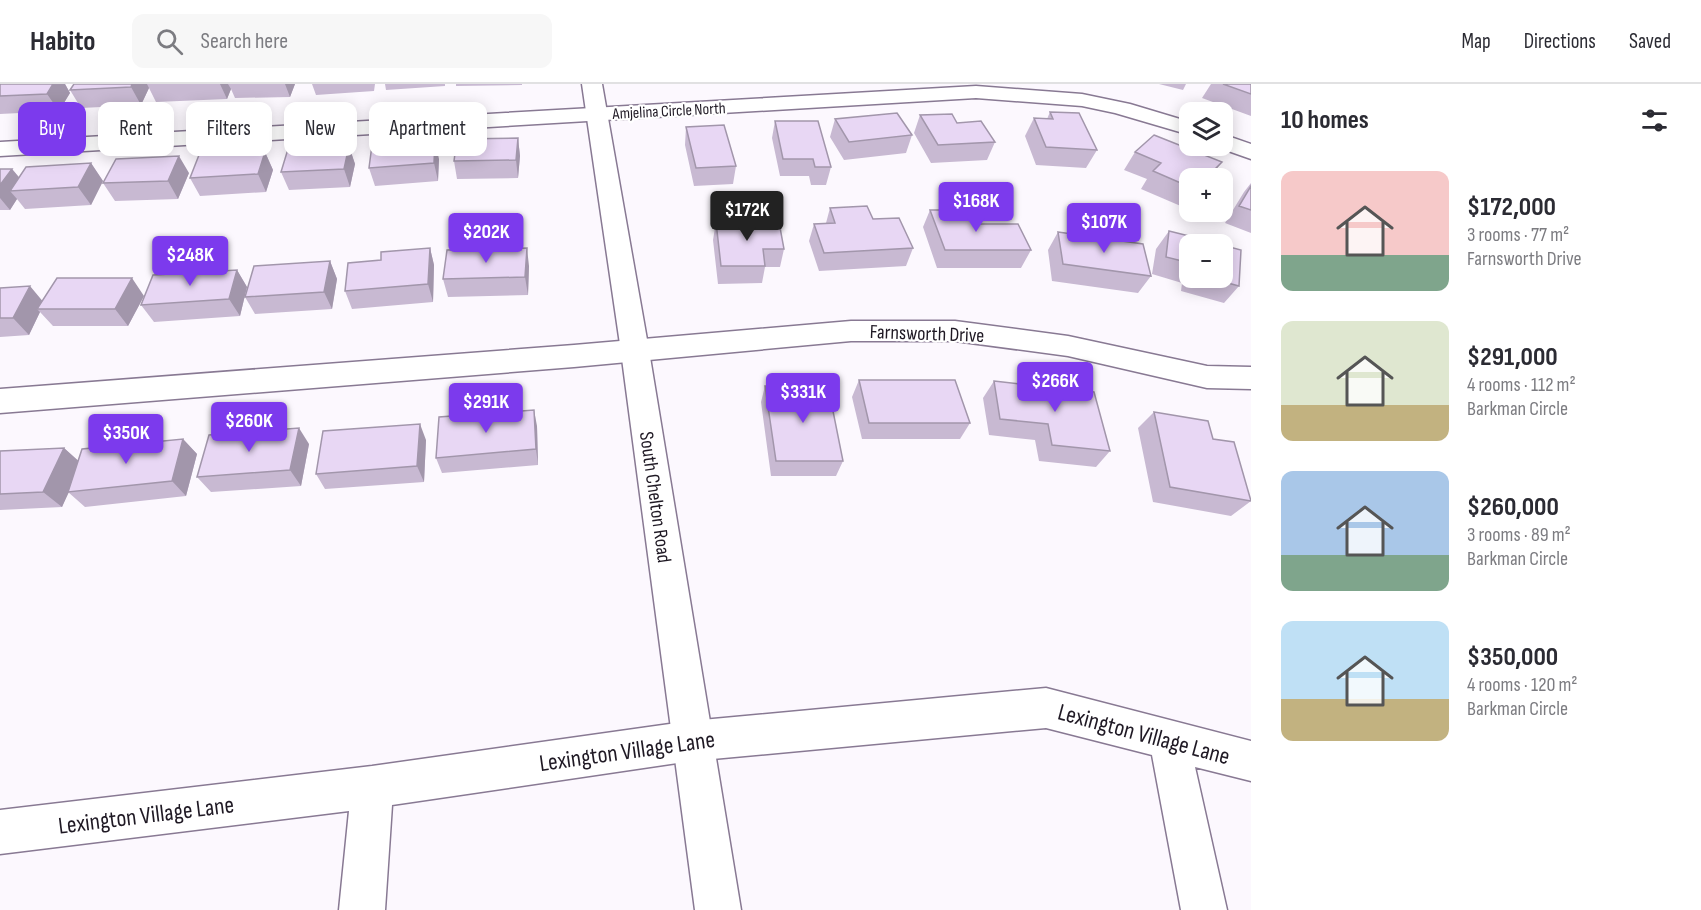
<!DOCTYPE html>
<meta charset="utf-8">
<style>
:root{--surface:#fff;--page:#f7f7f7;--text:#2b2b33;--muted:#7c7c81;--line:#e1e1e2;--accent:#7c3aed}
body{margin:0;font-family:"Sofia Sans Condensed",sans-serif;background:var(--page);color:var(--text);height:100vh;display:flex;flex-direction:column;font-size:22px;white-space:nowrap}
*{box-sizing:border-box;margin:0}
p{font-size:20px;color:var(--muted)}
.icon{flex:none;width:33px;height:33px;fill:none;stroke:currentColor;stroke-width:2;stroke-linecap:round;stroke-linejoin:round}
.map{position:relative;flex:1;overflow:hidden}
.drawer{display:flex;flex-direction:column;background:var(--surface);width:450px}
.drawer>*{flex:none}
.top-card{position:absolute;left:18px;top:18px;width:570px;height:54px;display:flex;gap:12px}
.buttons{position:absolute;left:1179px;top:18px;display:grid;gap:12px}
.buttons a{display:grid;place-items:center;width:54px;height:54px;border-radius:12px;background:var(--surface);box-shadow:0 3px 15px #0003;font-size:30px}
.price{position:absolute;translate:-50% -51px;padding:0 14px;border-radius:6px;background:var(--accent);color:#fff;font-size:20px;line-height:39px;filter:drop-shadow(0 2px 3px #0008)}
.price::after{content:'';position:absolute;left:50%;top:36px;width:18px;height:14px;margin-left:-9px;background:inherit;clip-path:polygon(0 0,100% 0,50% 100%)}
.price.current{background:#222;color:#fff}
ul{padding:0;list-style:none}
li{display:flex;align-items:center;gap:18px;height:150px;padding:0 30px}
li span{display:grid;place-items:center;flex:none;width:168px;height:120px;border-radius:12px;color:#555}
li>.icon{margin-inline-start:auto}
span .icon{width:72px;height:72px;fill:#fffc;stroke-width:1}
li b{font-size:26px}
h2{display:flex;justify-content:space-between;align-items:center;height:72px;padding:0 30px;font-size:26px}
.chip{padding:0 21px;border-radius:12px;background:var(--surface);box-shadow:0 3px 15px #0003;font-size:21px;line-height:54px}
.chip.current{background:var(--accent);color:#fff}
header{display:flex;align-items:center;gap:36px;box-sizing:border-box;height:84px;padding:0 30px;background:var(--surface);border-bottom:2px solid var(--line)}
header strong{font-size:28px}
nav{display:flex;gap:33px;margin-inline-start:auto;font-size:21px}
.search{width:420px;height:54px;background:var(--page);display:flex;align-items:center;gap:15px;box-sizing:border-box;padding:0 21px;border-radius:12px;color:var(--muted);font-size:22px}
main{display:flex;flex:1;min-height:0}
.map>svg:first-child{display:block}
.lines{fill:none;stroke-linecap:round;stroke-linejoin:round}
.street-casing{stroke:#887993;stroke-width:3}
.secondary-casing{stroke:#887993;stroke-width:3}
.street{fill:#fff;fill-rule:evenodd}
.secondary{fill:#fff;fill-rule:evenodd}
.wall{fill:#c8b9d2}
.shaded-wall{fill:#a296ab}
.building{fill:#e8d7f4;stroke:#a296ab;stroke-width:1.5}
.labels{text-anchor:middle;stroke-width:4.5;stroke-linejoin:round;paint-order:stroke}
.far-street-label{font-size:16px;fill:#1f1924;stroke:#fff}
.street-label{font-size:20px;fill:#1f1924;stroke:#fff}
.near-street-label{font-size:24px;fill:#1f1924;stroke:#fff}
</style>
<header>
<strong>Habito</strong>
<div class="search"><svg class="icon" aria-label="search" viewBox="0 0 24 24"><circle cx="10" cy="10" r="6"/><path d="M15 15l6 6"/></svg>Search here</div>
<nav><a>Map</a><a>Directions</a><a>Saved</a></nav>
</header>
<main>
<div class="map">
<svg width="1251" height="826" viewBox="0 0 1251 826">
<rect width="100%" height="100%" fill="#fcf8fe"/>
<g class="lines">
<defs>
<path id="street" d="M 976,2 L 1082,10 L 1130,20 L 1190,38 L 1190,51 L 1115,29 L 1082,22 L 976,14 L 0,72 L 0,58 Z
M 1222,50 L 1251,60 L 1251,75 L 1214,62 L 1222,62 Z
M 851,237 L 955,237 L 1068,252 L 1207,282 L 1251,283 L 1251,305 L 1207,304 L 1068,272 L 955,257 L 851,257 L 574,283 L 0,329 L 0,305 L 574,261 Z
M 1046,604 L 1251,657 L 1251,697 L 1195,683 L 1227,826 L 1181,826 L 1152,671 L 1046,644 L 691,677 L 392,721 L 385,826 L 339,826 L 349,727 L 0,770 L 0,726 L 372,682 L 691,637 Z"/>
<path id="secondary" d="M 582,0 L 602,0 L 649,267 L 741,826 L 695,826 L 621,267 Z"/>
</defs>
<use href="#street" class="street-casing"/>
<use href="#secondary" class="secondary-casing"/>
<use href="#street" class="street"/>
<use href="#secondary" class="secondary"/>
</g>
<path class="wall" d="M 0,0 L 65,0 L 70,9 L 59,27 L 0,30 Z
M 74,0 L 295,0 L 290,13 L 235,14 L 231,5 L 227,15 L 156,18 L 149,4 L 141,21 L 81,24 L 70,6 Z
M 312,0 L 375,0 L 374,7 L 316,11 Z
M 385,0 L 445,0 L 445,2 L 386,6 Z
M 456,0 L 522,0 L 522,1 L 456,2 Z
M 1159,0 L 1186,0 L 1183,6 Z
M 1211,0 L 1251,0 L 1251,32 L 1202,14 Z
M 1050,28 L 1097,66 L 1086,84 L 1036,81 L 1025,52 L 1034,34 L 1047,35 Z
M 920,31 L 957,39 L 995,58 L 987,76 L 931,79 L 914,49 Z
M 835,35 L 912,51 L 906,69 L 844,76 L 830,53 Z
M 775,37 L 831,83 L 826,101 L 811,101 L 809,92 L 780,92 L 772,54 Z
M 686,43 L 736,82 L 733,100 L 694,102 L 685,61 Z
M 518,54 L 520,72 L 518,94 L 457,95 L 454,77 Z
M 349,62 L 355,80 L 350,103 L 289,106 L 281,88 Z
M 265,68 L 273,86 L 266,108 L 200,112 L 190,94 Z
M 1135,68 L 1209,94 L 1190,94 L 1190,116 L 1183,123 L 1141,105 L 1147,95 L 1124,86 Z
M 439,75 L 438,97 L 375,102 L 369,84 Z
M 91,79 L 103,97 L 91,121 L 25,125 L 17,115 L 10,126 L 0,126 L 0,85 L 12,85 L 19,93 Z
M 189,89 L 178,115 L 115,117 L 103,99 Z
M 1251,99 L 1251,149 L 1225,139 L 1244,108 Z
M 830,124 L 873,135 L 913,164 L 906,182 L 819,187 L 809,157 L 814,140 L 826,139 Z
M 930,126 L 978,140 L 1031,166 L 1021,184 L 937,184 L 923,143 Z
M 716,138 L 784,165 L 780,183 L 765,183 L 762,199 L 718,200 L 713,156 Z
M 1169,147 L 1190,160 L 1190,194 L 1222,194 L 1239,202 L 1224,219 L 1181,207 L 1182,199 L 1152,190 L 1156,165 Z
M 1058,148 L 1151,192 L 1138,209 L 1052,197 L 1048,166 Z
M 430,164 L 434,181 L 433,218 L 352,225 L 345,207 L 381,176 Z
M 330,177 L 337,195 L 332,225 L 255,230 L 245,213 Z
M 529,182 L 528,211 L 448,213 L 443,195 Z
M 237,186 L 247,203 L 240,232 L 154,238 L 141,221 Z
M 0,204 L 42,217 L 144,212 L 128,242 L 53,242 L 40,228 L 29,251 L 0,253 Z
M 859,296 L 970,339 L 960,355 L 862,355 L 852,313 Z
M 994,297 L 1110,367 L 1096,383 L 1039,377 L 1035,356 L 989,351 L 983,314 Z
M 765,302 L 843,377 L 836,392 L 771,392 L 761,318 Z
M 1154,328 L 1251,417 L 1231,432 L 1153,418 L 1138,344 Z
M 537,342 L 538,381 L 442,389 L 436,374 Z
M 183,355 L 197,370 L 186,412 L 85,423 L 68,408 L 62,423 L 0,426 L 0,367 L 64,364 L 78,377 Z
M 426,356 L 424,398 L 325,405 L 316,390 Z
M 309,360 L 301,402 L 211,408 L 197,393 Z"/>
<path class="shaded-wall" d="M 53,0 L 65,0 L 70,9 L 59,27 L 47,10 Z
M 132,0 L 148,0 L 147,0 L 149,4 L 141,21 L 131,3 Z
M 220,0 L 228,0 L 231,5 L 227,15 Z
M 285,0 L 295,0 L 290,13 Z
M 518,54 L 520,72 L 518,94 L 516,76 Z
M 435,57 L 439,75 L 438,97 L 434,79 Z
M 349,62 L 355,80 L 350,103 L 344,85 Z
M 265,68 L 273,86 L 266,108 L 258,90 Z
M 179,72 L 189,89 L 178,115 L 168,97 Z
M 1222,78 L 1209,94 L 1206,94 Z
M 91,79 L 103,97 L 91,121 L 78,103 Z
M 12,85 L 26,102 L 10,107 L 17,115 L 10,126 L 0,114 L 0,101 Z
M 430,164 L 434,181 L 433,218 L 428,200 Z
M 527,164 L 529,182 L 528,211 L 525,193 Z
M 330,177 L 337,195 L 332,225 L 324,208 Z
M 237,186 L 247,203 L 240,232 L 229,215 Z
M 132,194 L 144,212 L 128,242 L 115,225 Z
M 30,202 L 45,220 L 37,225 L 40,228 L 29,251 L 13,234 Z
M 534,326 L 537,342 L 538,381 L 536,365 Z
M 420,340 L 426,356 L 424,398 L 417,382 Z
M 299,344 L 309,360 L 301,402 L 290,386 Z
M 183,355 L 197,370 L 186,412 L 172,397 Z
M 64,364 L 82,380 L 62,423 L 43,408 Z"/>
<path class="building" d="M 0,0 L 53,0 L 47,10 L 0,12 Z
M 74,0 L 132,0 L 131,3 L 70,6 Z
M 1223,0 L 1251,0 L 1251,10 Z
M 1050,28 L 1079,29 L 1097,66 L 1046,63 L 1034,34 L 1053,35 Z
M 897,29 L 912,51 L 849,58 L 835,35 Z
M 952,30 L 957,39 L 981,37 L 995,58 L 938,61 L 920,31 Z
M 775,37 L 818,37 L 831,83 L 815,83 L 813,75 L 783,75 Z
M 724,41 L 736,82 L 696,84 L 686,43 Z
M 1154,51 L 1222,78 L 1206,94 L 1190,94 L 1190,103 L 1153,87 L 1161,79 L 1135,68 Z
M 518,54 L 516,76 L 454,77 L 457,55 Z
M 435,57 L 434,79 L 369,84 L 372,61 Z
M 349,62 L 344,85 L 281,88 L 288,65 Z
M 265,68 L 258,90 L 190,94 L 199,71 Z
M 179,72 L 168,97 L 103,99 L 116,75 Z
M 91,79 L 78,103 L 10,107 L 26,83 Z
M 0,85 L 12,85 L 0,101 Z
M 1251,102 L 1251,126 L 1239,122 Z
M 867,122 L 873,135 L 899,134 L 913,164 L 824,169 L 814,140 L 835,139 L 830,124 Z
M 930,126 L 972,126 L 978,140 L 1018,140 L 1031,166 L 945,166 Z
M 716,138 L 779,138 L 784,165 L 763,165 L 765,182 L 721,182 Z
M 1169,147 L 1221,160 L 1190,160 L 1190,179 L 1166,173 Z
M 1058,148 L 1143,160 L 1151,192 L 1063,180 Z
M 1222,161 L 1241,166 L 1239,202 L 1209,194 L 1222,194 Z
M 430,164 L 428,200 L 345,207 L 348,179 L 381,176 L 381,168 Z
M 527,164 L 525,193 L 443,195 L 447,166 Z
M 330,177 L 324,208 L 245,213 L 254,182 Z
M 237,186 L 229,215 L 141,221 L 153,191 Z
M 57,194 L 132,194 L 115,225 L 37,225 Z
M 30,202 L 13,234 L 0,234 L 0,204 Z
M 859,296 L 955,296 L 970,339 L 869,339 Z
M 994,297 L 1094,308 L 1110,367 L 1052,361 L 1048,340 L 1000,335 Z
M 765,302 L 828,302 L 843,377 L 776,377 Z
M 534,326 L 536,365 L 436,374 L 439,333 Z
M 1154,328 L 1208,337 L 1213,355 L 1234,358 L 1251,417 L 1170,403 Z
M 420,340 L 417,382 L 316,390 L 323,347 Z
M 299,344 L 290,386 L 197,393 L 209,351 Z
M 183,355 L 172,397 L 68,408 L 82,365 Z
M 64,364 L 43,408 L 0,410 L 0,367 Z"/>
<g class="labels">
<g class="far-street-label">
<text transform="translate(669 26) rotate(-3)" y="6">Amjelina Circle North</text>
</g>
<g class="street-label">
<text transform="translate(927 249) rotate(2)" y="7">Farnsworth Drive</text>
<text transform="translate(656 413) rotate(82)" y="7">South Chelton Road</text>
</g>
<g class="near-street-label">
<text transform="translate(1144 650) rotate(15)" y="8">Lexington Village Lane</text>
<text transform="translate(627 667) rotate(-8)" y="8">Lexington Village Lane</text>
<text transform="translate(146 731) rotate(-7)" y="8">Lexington Village Lane</text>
</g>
</g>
</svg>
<div class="buttons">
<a><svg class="icon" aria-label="layers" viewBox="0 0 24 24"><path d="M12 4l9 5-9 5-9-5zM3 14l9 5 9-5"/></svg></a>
<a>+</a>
<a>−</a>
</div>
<b class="price" style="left:976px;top:149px">$168K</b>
<b class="price current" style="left:747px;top:158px">$172K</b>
<b class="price" style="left:1104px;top:170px">$107K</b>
<b class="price" style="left:486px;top:180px">$202K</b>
<b class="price" style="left:190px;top:203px">$248K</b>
<b class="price" style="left:1055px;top:329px">$266K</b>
<b class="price" style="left:803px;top:340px">$331K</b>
<b class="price" style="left:486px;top:350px">$291K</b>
<b class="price" style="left:249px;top:369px">$260K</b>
<b class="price" style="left:126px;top:381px">$350K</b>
<div class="top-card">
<a class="chip current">Buy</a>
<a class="chip">Rent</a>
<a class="chip">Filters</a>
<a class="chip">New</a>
<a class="chip">Apartment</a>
</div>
</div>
<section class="drawer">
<h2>10 homes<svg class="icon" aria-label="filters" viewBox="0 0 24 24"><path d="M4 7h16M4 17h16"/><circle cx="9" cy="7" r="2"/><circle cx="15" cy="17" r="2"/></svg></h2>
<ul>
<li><span style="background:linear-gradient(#f6c9c9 70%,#7fa58c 0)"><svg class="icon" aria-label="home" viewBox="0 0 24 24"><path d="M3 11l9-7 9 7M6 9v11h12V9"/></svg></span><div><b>$172,000</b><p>3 rooms · 77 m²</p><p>Farnsworth Drive</p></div></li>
<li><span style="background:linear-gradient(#dfe7d0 70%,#c2b280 0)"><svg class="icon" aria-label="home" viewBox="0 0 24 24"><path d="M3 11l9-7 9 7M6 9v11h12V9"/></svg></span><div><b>$291,000</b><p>4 rooms · 112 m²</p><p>Barkman Circle</p></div></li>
<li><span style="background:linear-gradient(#a9c7e8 70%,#7fa58c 0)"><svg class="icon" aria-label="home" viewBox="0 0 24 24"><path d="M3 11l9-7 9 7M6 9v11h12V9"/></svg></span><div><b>$260,000</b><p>3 rooms · 89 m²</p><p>Barkman Circle</p></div></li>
<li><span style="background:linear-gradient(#bfe0f5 65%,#c2b280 0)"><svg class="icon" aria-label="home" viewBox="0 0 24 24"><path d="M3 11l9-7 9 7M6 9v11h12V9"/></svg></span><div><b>$350,000</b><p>4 rooms · 120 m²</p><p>Barkman Circle</p></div></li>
</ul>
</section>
</main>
